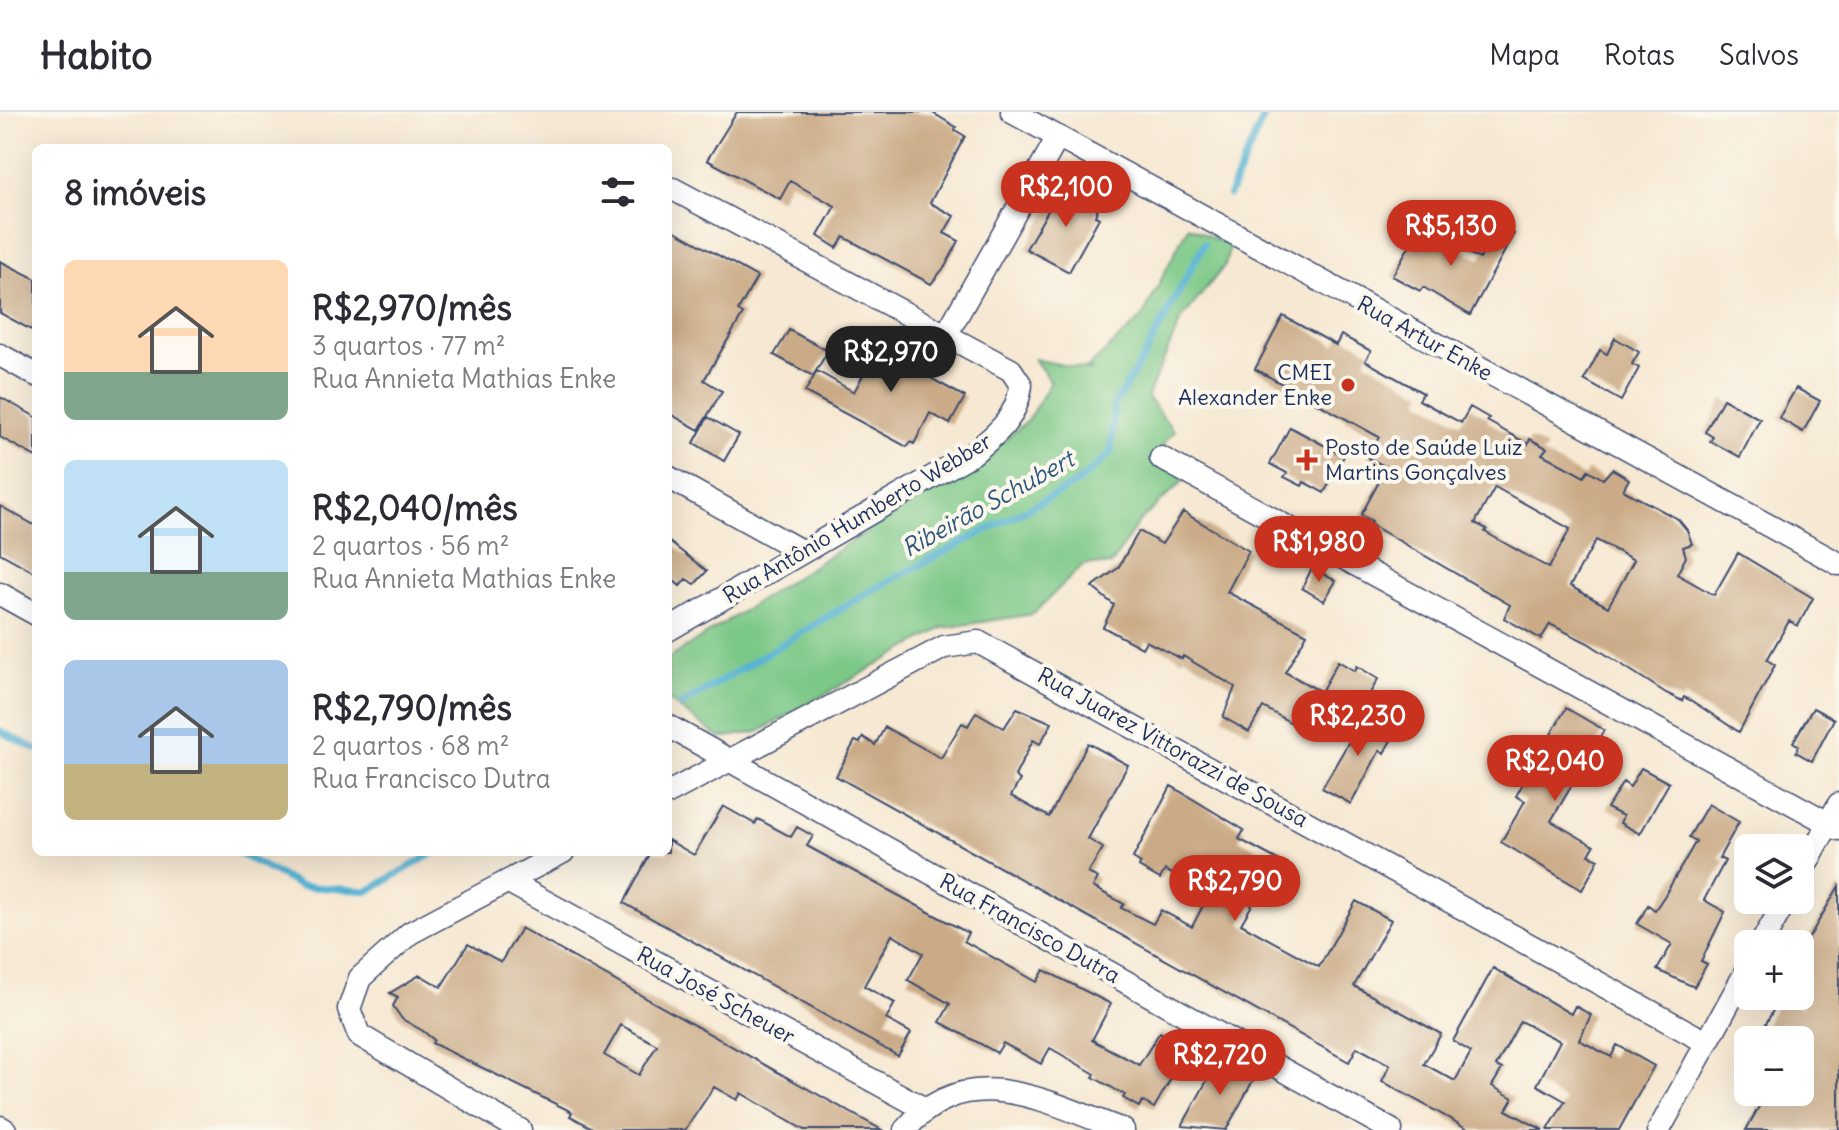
<!DOCTYPE html>
<html lang="pt">
<meta charset="utf-8">
<style>
:root{--surface:#fff;--page:#f2f2f3;--text:#2b2b33;--muted:#7c7c81;--line:#e1e1e2;--accent:#c8321e}
body{margin:0;font-family:Delius,sans-serif;background:var(--page);color:var(--text);height:100vh;display:flex;flex-direction:column;font-size:30px;white-space:nowrap}
*{box-sizing:border-box;margin:0}
p{font-size:26px;color:var(--muted)}
.icon{flex:none;width:44px;height:44px;fill:none;stroke:currentColor;stroke-width:2;stroke-linecap:round;stroke-linejoin:round}
.map{position:relative;flex:1;overflow:hidden}
.panel{position:absolute;left:32px;top:32px;width:640px;height:712px;display:flex;flex-direction:column;background:var(--surface);border-radius:12px;box-shadow:0 8px 32px #0002}
.panel>*{flex:none}
.controls{position:absolute;left:1734px;top:722px;display:grid;gap:16px}
.controls a{display:grid;place-items:center;width:80px;height:80px;border-radius:12px;background:var(--surface);box-shadow:0 8px 32px #0002;font-size:40px}
.price{position:absolute;translate:-50% -68px;padding:0 18px;border-radius:28px;background:var(--accent);color:#fff;font-size:26px;line-height:52px;filter:drop-shadow(0 2px 4px #0008)}
.price::after{content:'';position:absolute;left:50%;top:48px;width:24px;height:18px;margin-left:-12px;background:inherit;clip-path:polygon(0 0,100% 0,50% 100%)}
.price.on{background:#222;color:#fff}
ul{padding:0;list-style:none}
li{display:flex;align-items:center;gap:24px;height:200px;padding:0 32px}
li span{display:grid;place-items:center;flex:none;width:224px;height:160px;border-radius:12px;color:#555}
li>.icon{margin-inline-start:auto}
span .icon{width:96px;height:96px;fill:#fffc;stroke-width:1}
li b{font-size:34px}
h2{display:flex;justify-content:space-between;align-items:center;height:96px;padding:0 32px;font-size:34px}
header{display:flex;align-items:center;gap:48px;box-sizing:border-box;height:112px;padding:0 40px;background:var(--surface);border-bottom:2px solid var(--line)}
header strong{font-size:38px}
nav{display:flex;gap:44px;margin-inline-start:auto;font-size:28px}
.map>svg:first-child{display:block}
.green{fill:#7bc887;stroke:#4b7c72;stroke-width:2}
.lines{fill:none;stroke-linecap:round;stroke-linejoin:round}
.stream{stroke:#55b2d4;stroke-width:7}
.building{fill:#cbab87;fill-rule:evenodd}
.minor-casing{stroke:#3c4b6f;stroke-width:25}
.minor{stroke:#fff;stroke-width:22}
.poi-dot{fill:#c8321e;stroke:#fbf7ec;stroke-width:3}
.labels{text-anchor:middle;stroke-width:8;stroke-linejoin:round;paint-order:stroke}
.street-label{font-size:22px;fill:#1b2f5e;stroke:#fbf7ec}
.poi-label{font-size:22px;fill:#1b2f5e;stroke:#fbf7ec;text-anchor:end}
.water-label{font-size:24px;font-style:italic;fill:#2c5681;stroke:#fbf7ec}
</style>
<header>
<strong>Habito</strong>
<nav><a>Mapa</a><a>Rotas</a><a>Salvos</a></nav>
</header>
<div class="map">
<svg width="1839" height="1018" viewBox="0 0 1839 1018">
<rect width="100%" height="100%" fill="#fbf7ec"/>
<filter id="ink" filterUnits="userSpaceOnUse"><feTurbulence type="fractalNoise" baseFrequency=".0125" numOctaves="2"/><feDisplacementMap in="SourceGraphic" scale="16" xChannelSelector="R" yChannelSelector="G"/><feConvolveMatrix kernelMatrix="1 2 1 2 8 2 1 2 1" color-interpolation-filters="sRGB"/></filter>
<filter id="wash" filterUnits="userSpaceOnUse"><feTurbulence type="fractalNoise" baseFrequency=".006" numOctaves="4" result="noise"/><feDisplacementMap in="SourceGraphic" scale="32" xChannelSelector="R" yChannelSelector="G"/><feGaussianBlur stdDeviation="1.8" result="paint"/><feColorMatrix in="noise" values="0 0 0 0 0 0 0 0 0 0 0 0 0 0 0 0 0 1.4 0 .05"/><feComposite in="paint" operator="in"/></filter>
<g filter="url(#wash)">
<rect width="100%" height="100%" fill="#f6e8d2"/>
<path class="green" d="M 1188,114 L 1230,134 L 1225,153 L 1181,208 L 1147,285 L 1174,319 L 1164,331 L 1184,368 L 1138,411 L 1111,453 L 1084,452 L 1033,502 L 943,516 L 758,620 L 720,626 L 668,588 L 668,547 L 991,340 L 1027,309 L 1051,270 L 1034,247 L 1093,259 L 1087,256 L 1142,206 Z"/>
<g class="lines">
<path class="stream" d="M 1229,83 L 1266,0
M 681,593 L 874,477 L 1077,371 L 1111,341 L 1114,293 L 1144,245 L 1204,132
M 0,619 L 36,637
M 236,740 L 300,774 L 368,779 L 435,740"/>
</g>
<g id="blocks">
<path class="building" d="M 737,0 L 931,0 L 956,15 L 955,18 L 965,24 L 930,91 L 954,104 L 944,121 L 959,129 L 946,153 L 931,172 L 844,125 L 837,136 L 818,124 L 835,94 L 790,69 L 780,87 L 707,48 Z
M 1072,75 L 1100,90 L 1095,104 L 1099,106 L 1069,160 L 1026,137 L 1056,85 L 1064,89 Z
M 1498,113 L 1514,122 L 1470,203 L 1423,175 L 1420,179 L 1392,164 L 1419,117 L 1480,147 Z
M 668,115 L 757,165 L 738,199 L 743,202 L 704,268 L 722,279 L 699,318 L 668,301 Z
M 0,149 L 36,167 L 36,209 L 31,218 L 0,201 Z
M 1283,204 L 1336,233 L 1341,223 L 1371,239 L 1365,249 L 1423,281 L 1419,288 L 1461,311 L 1470,295 L 1489,306 L 1487,309 L 1528,332 L 1530,327 L 1547,336 L 1542,342 L 1584,365 L 1588,358 L 1603,367 L 1612,357 L 1629,367 L 1623,378 L 1678,407 L 1687,418 L 1692,432 L 1683,435 L 1686,445 L 1677,462 L 1714,483 L 1738,441 L 1813,486 L 1798,514 L 1789,509 L 1767,548 L 1775,553 L 1739,620 L 1692,589 L 1684,585 L 1682,589 L 1666,581 L 1588,531 L 1550,512 L 1541,527 L 1504,506 L 1510,493 L 1370,412 L 1372,409 L 1361,403 L 1387,355 L 1368,346 L 1379,325 L 1255,257 ZM 1495,375 L 1570,417 L 1549,456 L 1485,420 L 1487,417 L 1475,411 ZM 1596,428 L 1634,448 L 1608,495 L 1570,474 Z
M 789,218 L 828,239 L 813,264 L 774,243 Z
M 886,221 L 925,243 L 916,258 L 965,285 L 950,312 L 930,301 L 914,332 L 910,330 L 907,335 L 805,280 L 817,259 L 854,280 Z
M 1615,226 L 1639,240 L 1632,252 L 1639,256 L 1621,289 L 1584,268 L 1600,238 L 1607,242 Z
M 1796,276 L 1820,289 L 1803,320 L 1779,306 Z
M 0,285 L 36,305 L 36,345 L 0,325 Z
M 1723,287 L 1760,307 L 1740,345 L 1710,329 L 1713,325 L 1705,320 Z
M 708,305 L 739,323 L 724,349 L 694,331 Z
M 1290,315 L 1344,344 L 1324,381 L 1304,370 L 1302,374 L 1284,365 L 1287,361 L 1270,352 Z
M 0,394 L 36,414 L 36,461 L 0,441 Z
M 1183,400 L 1249,439 L 1227,480 L 1307,522 L 1285,560 L 1325,582 L 1304,618 L 1263,595 L 1249,620 L 1223,605 L 1235,575 L 1183,544 L 1182,547 L 1146,529 L 1142,536 L 1103,515 L 1114,493 L 1092,475 L 1118,456 L 1139,419 L 1162,432 Z
M 668,429 L 707,459 L 695,472 L 686,467 L 680,474 L 668,464 Z
M 1312,456 L 1336,469 L 1324,489 L 1302,476 Z
M 1338,549 L 1355,559 L 1357,554 L 1378,567 L 1360,599 L 1322,578 Z
M 1017,596 L 1052,611 L 1040,632 L 1033,628 L 1015,664 L 1020,668 L 1011,684 L 1049,705 L 1088,631 L 1128,653 L 1088,727 L 1103,736 L 1088,761 L 1098,766 L 1093,775 L 1124,792 L 1121,796 L 1153,812 L 1161,798 L 1192,815 L 1209,782 L 1165,758 L 1160,767 L 1139,755 L 1141,751 L 1133,746 L 1171,674 L 1244,718 L 1239,727 L 1278,748 L 1241,812 L 1319,855 L 1356,789 L 1391,808 L 1354,874 L 1441,922 L 1424,952 L 1455,969 L 1471,940 L 1453,929 L 1493,856 L 1571,902 L 1575,894 L 1591,903 L 1579,928 L 1611,945 L 1617,933 L 1654,954 L 1619,1018 L 1548,1018 L 1565,989 L 1537,973 L 1560,929 L 1520,909 L 1496,954 L 1502,957 L 1492,974 L 1513,986 L 1506,998 L 1543,1018 L 1470,1018 L 1382,969 L 1390,953 L 1357,935 L 1349,950 L 836,664 L 855,629 L 860,631 L 863,625 L 875,633 L 885,615 L 941,646 L 962,611 L 968,614 L 976,600 L 1004,616 Z
M 1566,596 L 1604,618 L 1551,709 L 1594,734 L 1589,743 L 1599,747 L 1582,778 L 1501,730 L 1525,689 L 1516,684 Z
M 1813,596 L 1834,607 L 1812,649 L 1796,640 L 1799,634 L 1793,630 Z
M 1365,602 L 1396,619 L 1384,641 L 1380,638 L 1351,692 L 1322,676 Z
M 1641,656 L 1669,671 L 1640,722 L 1620,711 L 1623,704 L 1607,696 L 1623,670 L 1630,675 Z
M 1708,692 L 1739,710 L 1719,746 L 1725,749 L 1704,788 L 1725,800 L 1701,849 L 1707,852 L 1694,875 L 1657,858 L 1672,832 L 1637,812 L 1648,793 L 1655,798 L 1665,783 L 1696,729 L 1689,725 Z
M 723,694 L 755,712 L 758,707 L 791,725 L 797,715 L 813,724 L 807,734 L 968,821 L 964,829 L 1037,870 L 1044,858 L 1111,892 L 1092,928 L 1139,953 L 1160,920 L 1188,937 L 1154,996 L 1142,989 L 1139,995 L 1123,986 L 1125,983 L 1093,965 L 1095,962 L 1050,936 L 1041,952 L 1003,931 L 997,941 L 940,910 L 950,892 L 908,868 L 923,841 L 892,823 L 864,874 L 895,891 L 886,907 L 911,921 L 898,944 L 624,791 L 651,740 L 668,740 L 668,728 L 694,743 Z
M 1839,774 L 1839,1018 L 1746,1018 L 1767,980 L 1800,980 L 1800,945 L 1804,937 L 1800,935 L 1800,928 L 1786,928 L 1763,917 L 1781,884 L 1800,895 L 1800,841 Z
M 521,816 L 790,967 L 882,1018 L 804,1018 L 741,981 L 737,988 L 714,975 L 685,1018 L 596,1018 L 570,1004 L 572,1000 L 432,931 L 434,928 L 423,919 L 402,907 L 393,894 L 398,885 L 390,881 L 420,863 L 441,875 L 468,832 L 501,850 ZM 621,913 L 657,933 L 639,963 L 604,943 Z
M 1220,945 L 1255,965 L 1226,1018 L 1182,1014 Z"/>
</g>
</g>
<g filter="url(#ink)">
<use href="#blocks" fill-opacity="0" stroke="#3c4b6f" stroke-width="2"/>
<g class="lines">
<defs>
<path id="minor" d="M 1012,0 L 1839,452
M 946,223 L 1058,25
M 0,243 L 36,263
M 1161,346 L 1839,717
M 668,365 L 801,439
M 0,482 L 36,502
M 668,518 L 972,342 C 997,322 1017,306 1021,273 L 1011,258 L 673,77
M 668,614 L 1391,1018
M 668,681 L 944,535 L 978,530 L 1706,930
M 1800,763 L 1839,692
M 509,770 L 923,996
M 1761,832 L 1786,788
M 0,1015 L 5,1018
M 520,1018 L 359,923 L 349,897 L 360,866 L 410,821 L 563,740
M 905,1018 C 968,944 1048,991 1123,1018
M 1659,1018 L 1748,856"/>
</defs>
<use href="#minor" class="minor-casing"/>
<use href="#minor" class="minor"/>
</g>
</g>
<g class="poi-dot">
<circle cx="1348" cy="273" r="8"/>
<path d="M1303 336h8v8h8v8h-8v8h-8v-8h-8v-8h8z"/>
</g>
<g class="labels">
<g class="street-label">
<text transform="translate(1425 226) rotate(29)" y="8">Rua Artur Enke</text>
<text transform="translate(857 406) rotate(-31)" y="8">Rua Antônio Humberto Webber</text>
<text transform="translate(1173 635) rotate(29)" y="8">Rua Juarez Vittorazzi de Sousa</text>
<text transform="translate(1030 816) rotate(29)" y="8">Rua Francisco Dutra</text>
<text transform="translate(716 883) rotate(29)" y="8">Rua José Scheuer</text>
</g>
<g class="poi-label">
<text x="1332" y="268">CMEI<tspan x="1332" dy="25">Alexander Enke</tspan></text>
<text x="1325" y="343" text-anchor="start">Posto de Saúde Luiz<tspan x="1325" dy="25">Martins Gonçalves</tspan></text>
</g>
<g class="water-label">
<text transform="translate(988 392) rotate(-29)" y="8">Ribeirão Schubert</text>
</g>
</g>
</svg>
<div class="controls">
<a><svg class="icon" aria-label="layers" viewBox="0 0 24 24"><path d="M12 4l9 5-9 5-9-5zM3 14l9 5 9-5"/></svg></a>
<a>+</a>
<a>−</a>
</div>
<b class="price" style="left:1066px;top:117px">R$2,100</b>
<b class="price" style="left:1451px;top:156px">R$5,130</b>
<b class="price on" style="left:891px;top:282px">R$2,970</b>
<b class="price" style="left:1319px;top:472px">R$1,980</b>
<b class="price" style="left:1358px;top:646px">R$2,230</b>
<b class="price" style="left:1555px;top:691px">R$2,040</b>
<b class="price" style="left:1235px;top:811px">R$2,790</b>
<b class="price" style="left:1220px;top:985px">R$2,720</b>
<section class="panel">
<h2>8 imóveis<svg class="icon" aria-label="filters" viewBox="0 0 24 24"><path d="M4 7h16M4 17h16"/><circle cx="9" cy="7" r="2"/><circle cx="15" cy="17" r="2"/></svg></h2>
<ul>
<li><span style="background:linear-gradient(#ffd9b3 70%,#7fa58c 0)"><svg class="icon" aria-label="home" viewBox="0 0 24 24"><path d="M3 11l9-7 9 7M6 9v11h12V9"/></svg></span><div><b>R$2,970/mês</b><p>3 quartos · 77 m²</p><p>Rua Annieta Mathias Enke</p></div></li>
<li><span style="background:linear-gradient(#bfe0f5 70%,#7fa58c 0)"><svg class="icon" aria-label="home" viewBox="0 0 24 24"><path d="M3 11l9-7 9 7M6 9v11h12V9"/></svg></span><div><b>R$2,040/mês</b><p>2 quartos · 56 m²</p><p>Rua Annieta Mathias Enke</p></div></li>
<li><span style="background:linear-gradient(#a9c7e8 65%,#c2b280 0)"><svg class="icon" aria-label="home" viewBox="0 0 24 24"><path d="M3 11l9-7 9 7M6 9v11h12V9"/></svg></span><div><b>R$2,790/mês</b><p>2 quartos · 68 m²</p><p>Rua Francisco Dutra</p></div></li>
</ul>
</section>
</div>
